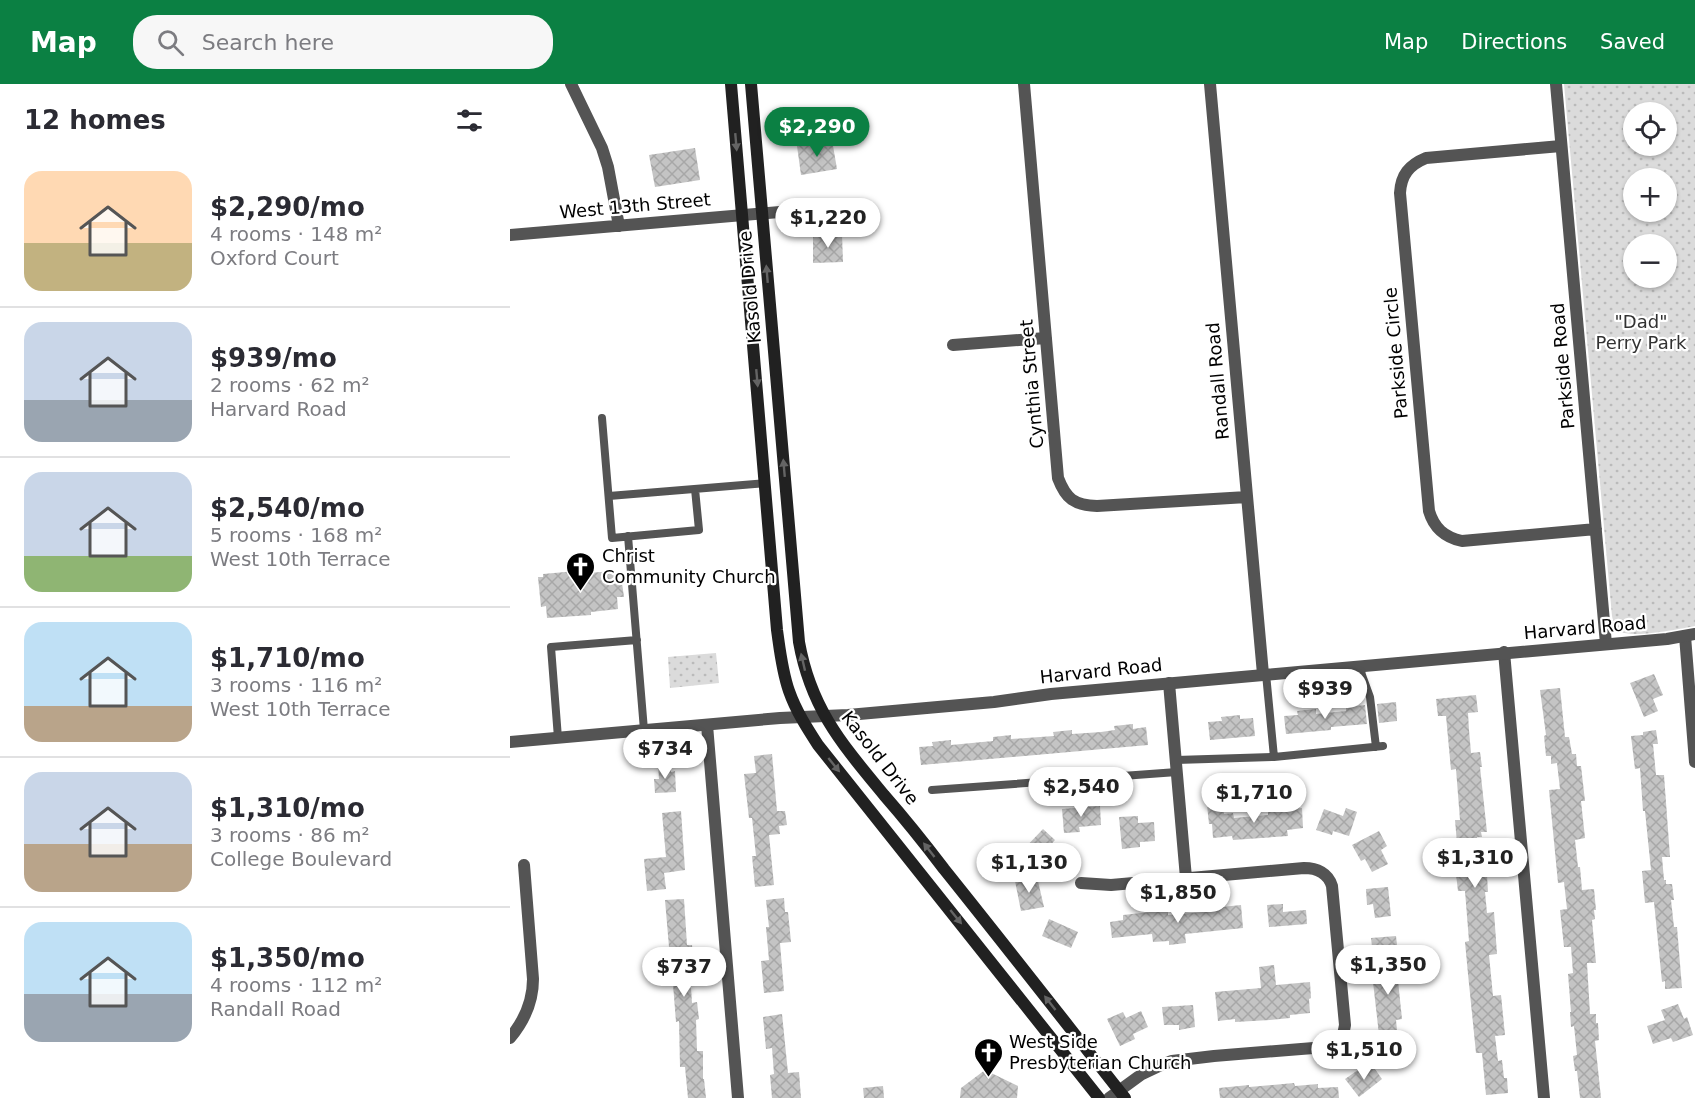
<!DOCTYPE html>
<meta charset="utf-8">
<style>
:root{--surface:#fff;--page:#f7f7f7;--text:#2b2b33;--muted:#7c7c81;--line:#e1e1e2;--accent:#0b8043}
body{margin:0;font-family:"DejaVu Sans",sans-serif;background:var(--page);color:var(--text);height:100vh;display:flex;flex-direction:column;font-size:22px;white-space:nowrap}
*{box-sizing:border-box;margin:0}
p{font-size:20px;color:var(--muted)}
.icon{flex:none;width:33px;height:33px;fill:none;stroke:currentColor;stroke-width:2;stroke-linecap:round;stroke-linejoin:round}
.map{position:relative;flex:1;overflow:hidden}
.panel{display:flex;flex-direction:column;background:var(--surface);width:510px}
.panel>*{flex:none}
.tools{position:absolute;left:1113px;top:18px;display:grid;gap:12px}
.tools a{display:grid;place-items:center;width:54px;height:54px;border-radius:50%;background:var(--surface);box-shadow:0 2px 4px #0004;font-size:30px}
.price{position:absolute;translate:-50% -51px;padding:0 14px;border-radius:21px;background:#fff;color:#222;font-size:20px;line-height:39px;filter:drop-shadow(0 2px 3px #0008)}
.price::after{content:'';position:absolute;left:50%;top:36px;width:18px;height:14px;margin-left:-9px;background:inherit;clip-path:polygon(0 0,100% 0,50% 100%)}
.price.current{background:var(--accent);color:#fff}
ul{padding:0;list-style:none}
li{display:flex;align-items:center;gap:18px;height:150px;padding:0 24px}
li+li{border-top:2px solid var(--line)}
li span{display:grid;place-items:center;flex:none;width:168px;height:120px;border-radius:18px;color:#555}
li>.icon{margin-inline-start:auto}
span .icon{width:72px;height:72px;fill:#fffc;stroke-width:1}
li b{font-size:26px}
h2{display:flex;justify-content:space-between;align-items:center;height:72px;padding:0 24px;font-size:26px}
header{display:flex;align-items:center;gap:36px;box-sizing:border-box;height:84px;padding:0 30px;background:var(--accent);color:#fff}
header strong{font-size:28px}
nav{display:flex;gap:33px;margin-inline-start:auto;font-size:21px}
.search{width:420px;height:54px;background:var(--page);display:flex;align-items:center;gap:15px;box-sizing:border-box;padding:0 21px;border-radius:24px;color:var(--muted);font-size:22px}
main{display:flex;flex:1;min-height:0}
.map>svg:first-child{display:block}
.park{fill:url(#park-dots);fill-rule:evenodd}
.building{fill:url(#building-cross-hatch)}
.lines{fill:none;stroke-linecap:round;stroke-linejoin:round}
.service{stroke:#545454;stroke-width:8}
.minor{stroke:#545454;stroke-width:12}
.tertiary{stroke:#545454;stroke-width:12}
.secondary{stroke:#212121;stroke-width:12}
.oneway{fill:#646464}
.labels{text-anchor:middle;stroke-width:4.5;stroke-linejoin:round;paint-order:stroke}
.street-label{font-size:18px;fill:#000;stroke:#fff}
.park-label{font-size:18px;fill:#323232;stroke:#fff}
.poi-label{font-size:18px;fill:#000;stroke:#fff;text-anchor:start}
</style>
<header>
<strong>Map</strong>
<div class="search"><svg class="icon" aria-label="search" viewBox="0 0 24 24"><circle cx="10" cy="10" r="6"/><path d="M15 15l6 6"/></svg>Search here</div>
<nav><a>Map</a><a>Directions</a><a>Saved</a></nav>
</header>
<main>
<section class="panel">
<h2>12 homes<svg class="icon" aria-label="filters" viewBox="0 0 24 24"><path d="M4 7h16M4 17h16"/><circle cx="9" cy="7" r="2"/><circle cx="15" cy="17" r="2"/></svg></h2>
<ul>
<li><span style="background:linear-gradient(#ffd9b3 60%,#c2b280 0)"><svg class="icon" aria-label="home" viewBox="0 0 24 24"><path d="M3 11l9-7 9 7M6 9v11h12V9"/></svg></span><div><b>$2,290/mo</b><p>4 rooms · 148 m²</p><p>Oxford Court</p></div></li>
<li><span style="background:linear-gradient(#c9d6e8 65%,#9aa5b1 0)"><svg class="icon" aria-label="home" viewBox="0 0 24 24"><path d="M3 11l9-7 9 7M6 9v11h12V9"/></svg></span><div><b>$939/mo</b><p>2 rooms · 62 m²</p><p>Harvard Road</p></div></li>
<li><span style="background:linear-gradient(#c9d6e8 70%,#8fb573 0)"><svg class="icon" aria-label="home" viewBox="0 0 24 24"><path d="M3 11l9-7 9 7M6 9v11h12V9"/></svg></span><div><b>$2,540/mo</b><p>5 rooms · 168 m²</p><p>West 10th Terrace</p></div></li>
<li><span style="background:linear-gradient(#bfe0f5 70%,#b9a48a 0)"><svg class="icon" aria-label="home" viewBox="0 0 24 24"><path d="M3 11l9-7 9 7M6 9v11h12V9"/></svg></span><div><b>$1,710/mo</b><p>3 rooms · 116 m²</p><p>West 10th Terrace</p></div></li>
<li><span style="background:linear-gradient(#c9d6e8 60%,#b9a48a 0)"><svg class="icon" aria-label="home" viewBox="0 0 24 24"><path d="M3 11l9-7 9 7M6 9v11h12V9"/></svg></span><div><b>$1,310/mo</b><p>3 rooms · 86 m²</p><p>College Boulevard</p></div></li>
<li><span style="background:linear-gradient(#bfe0f5 60%,#9aa5b1 0)"><svg class="icon" aria-label="home" viewBox="0 0 24 24"><path d="M3 11l9-7 9 7M6 9v11h12V9"/></svg></span><div><b>$1,350/mo</b><p>4 rooms · 112 m²</p><p>Randall Road</p></div></li>
</ul>
</section>
<div class="map">
<svg width="1185" height="1014" viewBox="0 0 1185 1014">
<defs>
<pattern id="park-dots" width="8" height="8" patternUnits="userSpaceOnUse" patternTransform="scale(1.5)"><rect width="8" height="8" fill="#dbdbdb"/><path d="M2 2h.1M6 6h.1" fill="none" stroke="#bababa" stroke-width="1.8" stroke-linecap="round"/></pattern>
<pattern id="building-cross-hatch" width="8" height="8" patternUnits="userSpaceOnUse" patternTransform="scale(1.5)"><rect width="8" height="8" fill="#c4c4c4"/><path d="M0 0l8 8M0 8l8-8" fill="none" stroke="#a7a7a7"/></pattern>
</defs>
<rect width="100%" height="100%" fill="#fff"/>
<path class="park" d="M 1054,0 L 1185,0 L 1185,542 C 1170,545 1125,554 1112,548 C 1106,545 1103,538 1102,532 ZM 1124,28 L 1156,28 L 1156,62 L 1124,62 ZM 1124,94 L 1156,94 L 1156,128 L 1124,128 ZM 1124,160 L 1156,160 L 1156,194 L 1124,194 Z
M 206,569 L 209,599 L 160,604 L 158,573 Z"/>
<path class="building" d="M 322,56 L 327,85 L 291,91 L 287,62 Z
M 185,64 L 190,96 L 145,103 L 139,71 Z
M 332,150 L 333,178 L 303,179 L 303,151 Z
M 77,486 L 77,489 L 105,487 L 106,499 L 112,499 L 114,513 L 107,513 L 108,525 L 81,528 L 81,531 L 37,534 L 36,522 L 31,523 L 28,493 L 33,493 L 33,490 Z
M 1144,590 L 1153,611 L 1143,615 L 1148,627 L 1134,633 L 1120,599 Z
M 1050,604 L 1055,653 L 1059,653 L 1062,670 L 1066,670 L 1067,682 L 1071,682 L 1075,717 L 1071,717 L 1075,754 L 1065,756 L 1068,783 L 1070,783 L 1072,806 L 1084,805 L 1086,826 L 1084,826 L 1085,835 L 1082,836 L 1086,879 L 1077,879 L 1080,930 L 1086,930 L 1086,939 L 1088,939 L 1089,956 L 1085,957 L 1091,1014 L 1070,1014 L 1067,987 L 1065,987 L 1063,972 L 1067,971 L 1064,942 L 1061,943 L 1060,928 L 1061,928 L 1058,890 L 1063,889 L 1061,863 L 1054,863 L 1050,826 L 1057,825 L 1054,798 L 1048,799 L 1039,706 L 1050,705 L 1047,679 L 1041,680 L 1041,672 L 1036,672 L 1034,652 L 1036,651 L 1030,606 Z
M 966,611 L 968,628 L 958,629 L 959,646 L 961,669 L 970,668 L 972,683 L 970,683 L 977,748 L 971,748 L 972,753 L 967,753 L 969,775 L 978,774 L 980,790 L 977,791 L 978,808 L 975,808 L 977,829 L 984,828 L 987,870 L 979,871 L 983,912 L 991,911 L 995,951 L 985,952 L 988,977 L 992,976 L 994,994 L 997,994 L 998,1009 L 976,1011 L 972,969 L 966,969 L 958,890 L 955,858 L 959,857 L 955,807 L 948,807 L 945,782 L 949,782 L 945,736 L 950,736 L 946,685 L 941,686 L 936,632 L 928,632 L 926,615 Z
M 886,618 L 887,637 L 869,639 L 867,620 Z
M 855,621 L 857,640 L 821,643 L 821,646 L 776,650 L 774,632 L 788,631 L 787,627 L 806,625 L 806,630 L 836,627 L 836,623 Z
M 730,631 L 730,635 L 743,634 L 745,652 L 700,656 L 698,638 L 712,637 L 711,633 Z
M 623,640 L 623,645 L 636,643 L 638,661 L 411,681 L 409,663 L 423,662 L 422,658 L 441,656 L 441,661 L 483,657 L 483,653 L 501,651 L 501,655 L 544,652 L 543,648 L 562,646 L 562,650 L 591,648 L 605,646 L 604,642 Z
M 1146,646 L 1148,660 L 1143,660 L 1146,691 L 1154,691 L 1160,773 L 1152,773 L 1154,796 L 1156,796 L 1156,800 L 1162,800 L 1164,816 L 1161,816 L 1164,843 L 1167,843 L 1172,904 L 1155,905 L 1155,897 L 1152,898 L 1144,818 L 1135,819 L 1132,787 L 1141,786 L 1135,727 L 1133,727 L 1130,684 L 1125,685 L 1121,652 L 1133,651 L 1133,648 Z
M 262,670 L 267,727 L 275,727 L 277,741 L 269,742 L 270,750 L 259,751 L 264,801 L 245,803 L 242,772 L 246,772 L 242,734 L 239,734 L 234,690 L 246,689 L 244,672 Z
M 161,679 L 161,688 L 165,687 L 166,708 L 145,709 L 144,695 L 149,695 L 148,680 Z
M 713,720 L 714,730 L 723,729 L 724,734 L 758,731 L 758,727 L 792,724 L 793,744 L 777,746 L 778,752 L 723,756 L 722,752 L 703,754 L 702,740 L 699,740 L 697,721 Z
M 590,722 L 591,741 L 569,743 L 570,748 L 554,749 L 552,725 Z
M 836,724 L 847,728 L 839,752 L 823,747 L 822,751 L 806,746 L 814,725 L 833,732 Z
M 171,727 L 175,786 L 154,789 L 156,805 L 137,807 L 134,775 L 156,773 L 152,729 Z
M 628,732 L 628,739 L 644,738 L 645,757 L 630,758 L 630,763 L 612,765 L 609,733 Z
M 533,745 L 545,756 L 536,766 L 542,771 L 530,784 L 512,767 Z
M 869,747 L 877,762 L 871,766 L 878,780 L 862,788 L 855,775 L 851,777 L 842,761 Z
M 527,793 L 534,823 L 511,827 L 505,797 Z
M 878,803 L 881,832 L 865,834 L 863,820 L 857,821 L 856,805 Z
M 274,814 L 275,828 L 278,828 L 281,858 L 270,859 L 274,907 L 254,909 L 251,877 L 259,876 L 256,843 L 259,843 L 256,816 Z
M 174,815 L 177,861 L 182,861 L 184,879 L 175,880 L 177,905 L 181,904 L 182,919 L 187,918 L 189,935 L 186,936 L 187,967 L 193,967 L 193,995 L 194,995 L 196,1014 L 178,1014 L 175,983 L 170,983 L 169,937 L 166,938 L 163,900 L 161,901 L 159,881 L 156,881 L 154,864 L 159,863 L 155,816 Z
M 773,820 L 773,828 L 796,826 L 797,840 L 759,843 L 757,821 Z
M 731,821 L 733,844 L 675,850 L 676,859 L 659,861 L 659,857 L 643,858 L 642,850 L 602,854 L 600,838 L 613,836 L 613,831 L 658,826 L 658,831 L 693,828 L 693,825 Z
M 539,835 L 568,848 L 561,864 L 532,852 Z
M 886,852 L 890,887 L 887,887 L 892,935 L 886,936 L 890,976 L 872,977 L 863,898 L 869,898 L 866,871 L 863,871 L 861,854 Z
M 764,881 L 766,901 L 800,898 L 801,914 L 799,915 L 800,929 L 780,931 L 780,934 L 760,936 L 725,938 L 725,935 L 708,937 L 705,908 L 751,904 L 749,883 Z
M 1168,920 L 1174,935 L 1177,933 L 1183,951 L 1163,958 L 1161,954 L 1143,960 L 1137,942 L 1155,936 L 1151,926 Z
M 683,921 L 685,943 L 669,946 L 669,941 L 654,941 L 652,923 Z
M 631,927 L 638,943 L 623,950 L 625,955 L 610,962 L 597,935 L 613,928 L 616,934 Z
M 272,930 L 278,989 L 289,988 L 291,1014 L 262,1014 L 260,991 L 264,990 L 262,964 L 256,965 L 253,933 Z
M 862,981 L 872,995 L 849,1013 L 835,995 L 848,986 L 851,990 Z
M 475,986 L 508,1002 L 507,1014 L 450,1014 L 451,1004 Z
M 784,999 L 785,1002 L 808,1000 L 808,1004 L 828,1003 L 829,1014 L 710,1014 L 709,1004 L 739,1001 L 739,1003 Z
M 373,1002 L 374,1014 L 354,1014 L 353,1004 Z"/>
<g class="lines">
<path class="service" d="M 92,334 L 102,454 L 189,446 L 185,405
M 99,412 L 256,399
M 118,452 L 134,646
M 850,582 L 852,591 L 860,613 L 866,663
M 756,590 L 764,673
M 48,654 L 41,563 L 127,556
M 666,676 L 764,673 L 873,662
M 422,706 L 667,688"/>
<path class="minor" d="M 61,0 L 92,64 L 98,83 L 109,142
M 514,0 L 548,394 C 556,415 564,421 587,422 L 737,413
M 700,0 L 753,590
M 1046,0 L 1096,560
M 1051,62 L 916,74 C 899,81 891,91 890,109 L 919,427 C 924,444 934,453 952,457 L 1086,445
M 0,151 L 352,121
M 443,261 L 536,254
M 1175,552 L 1185,678
M 994,568 L 1034,1014
M 659,599 L 676,794
M 197,641 L 228,1014
M 571,799 L 601,801 L 794,784 C 807,784 818,789 822,802 L 835,941 C 833,954 830,961 816,963 L 704,972 L 662,977 L 651,981 L 632,990 L 599,1014
M 0,954 C 15,936 23,918 23,895 L 14,781"/>
<path class="tertiary" d="M 0,658 L 270,634 L 338,631 L 484,618 L 541,610 L 1157,555 L 1185,550"/>
<path class="secondary" d="M 221,0 L 267,546 C 270,567 272,587 279,607 C 286,627 297,644 308,661 L 589,1014
M 241,0 L 289,558 C 301,625 332,660 374,711 C 395,735 415,760 434,785 C 495,861 555,938 615,1014"/>
</g>
<defs><path id="oneway-solid" d="M-6-.8H1V-3.2L6.5 0L1 3.2V.8H-6Z" transform="scale(1.5)"/></defs>
<g class="oneway">
<use href="#oneway-solid" transform="translate(226 58) rotate(85)"/>
<use href="#oneway-solid" transform="translate(257 190) rotate(-95)"/>
<use href="#oneway-solid" transform="translate(247 294) rotate(85)"/>
<use href="#oneway-solid" transform="translate(274 384) rotate(-95)"/>
<use href="#oneway-solid" transform="translate(293 578) rotate(-103)"/>
<use href="#oneway-solid" transform="translate(324 681) rotate(51)"/>
<use href="#oneway-solid" transform="translate(419 766) rotate(-128)"/>
<use href="#oneway-solid" transform="translate(446 833) rotate(51)"/>
<use href="#oneway-solid" transform="translate(540 919) rotate(-128)"/>
</g>
<defs>
<symbol id="church-pin" viewBox="-11 -11 22 30"><path d="M0 17L-7.5 6A9.5 9.5 0 1 1 7.5 6Z" fill="#000" stroke="#fff"/><path d="M-1.2-6h2.4v3.5h3.3v2.4h-3.3V6h-2.4V-.1h-3.3v-2.4h3.3Z" fill="#fff"/></symbol>
</defs>
<g fill-rule="evenodd">
<use href="#church-pin" x="54" y="466" width="33" height="45"/>
<use href="#church-pin" x="462" y="952" width="33" height="45"/>
</g>
<g class="labels">
<g class="street-label">
<text transform="translate(125 122) rotate(-5)" y="6">West 13th Street</text>
<text transform="translate(240 203) rotate(-95)" y="6">Kasold Drive</text>
<text transform="translate(886 269) rotate(-95)" y="6">Parkside Circle</text>
<text transform="translate(1053 282) rotate(-95)" y="6">Parkside Road</text>
<text transform="translate(708 297) rotate(-95)" y="6">Randall Road</text>
<text transform="translate(522 300) rotate(-95)" y="6">Cynthia Street</text>
<text transform="translate(1075 544) rotate(-5)" y="6">Harvard Road</text>
<text transform="translate(591 587) rotate(-6)" y="6">Harvard Road</text>
<text transform="translate(370 674) rotate(52)" y="6">Kasold Drive</text>
</g>
<g class="park-label">
<text x="1131" y="244">"Dad"<tspan x="1131" dy="21">Perry Park</tspan></text>
</g>
<g class="poi-label">
<text x="92" y="478">Christ<tspan x="92" dy="21">Community Church</tspan></text>
<text x="499" y="964">West Side<tspan x="499" dy="21">Presbyterian Church</tspan></text>
</g>
</g>
</svg>
<div class="tools">
<a><svg class="icon" aria-label="locate" viewBox="0 0 24 24"><circle cx="12" cy="12" r="6"/><path d="M12 2v4M12 18v4M2 12h4M18 12h4"/></svg></a>
<a>+</a>
<a>−</a>
</div>
<b class="price current" style="left:307px;top:74px">$2,290</b>
<b class="price" style="left:318px;top:165px">$1,220</b>
<b class="price" style="left:815px;top:636px">$939</b>
<b class="price" style="left:155px;top:696px">$734</b>
<b class="price" style="left:571px;top:734px">$2,540</b>
<b class="price" style="left:744px;top:740px">$1,710</b>
<b class="price" style="left:965px;top:805px">$1,310</b>
<b class="price" style="left:519px;top:810px">$1,130</b>
<b class="price" style="left:668px;top:840px">$1,850</b>
<b class="price" style="left:878px;top:912px">$1,350</b>
<b class="price" style="left:174px;top:914px">$737</b>
<b class="price" style="left:854px;top:997px">$1,510</b>
</div>
</main>
